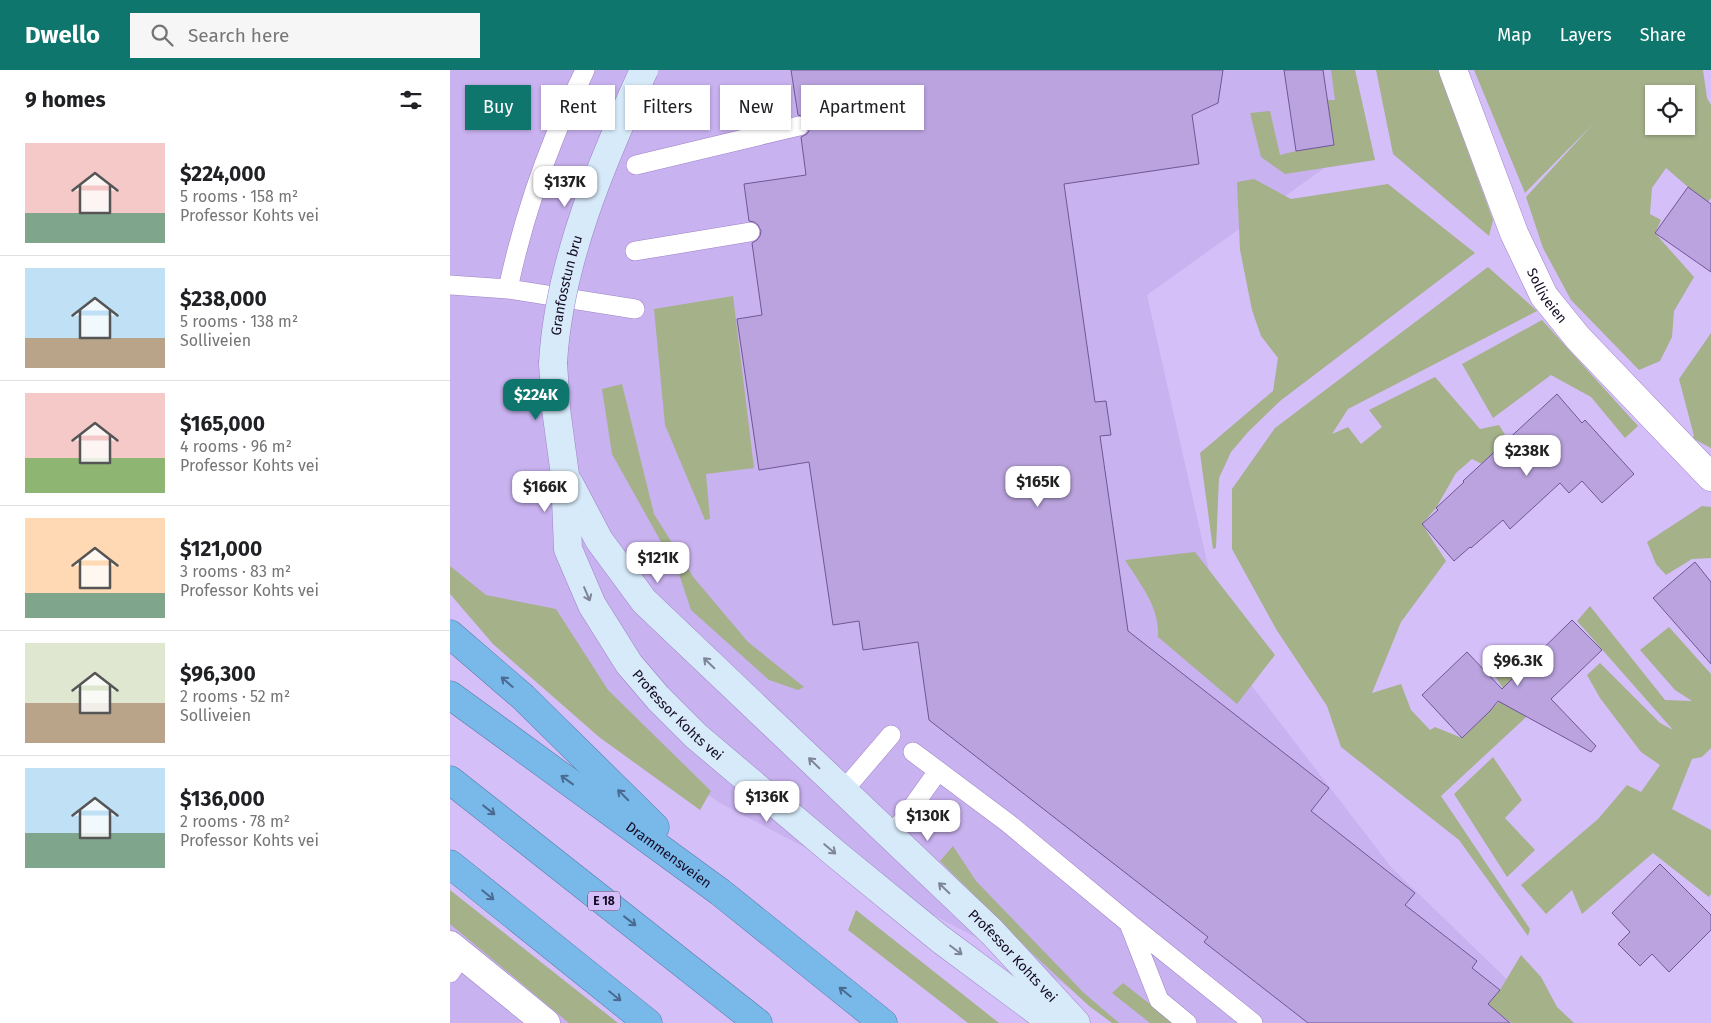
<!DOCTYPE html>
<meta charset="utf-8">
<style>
:root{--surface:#fff;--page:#f6f6f6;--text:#202124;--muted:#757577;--line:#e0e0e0;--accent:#0f766e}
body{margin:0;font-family:"Fira Sans",sans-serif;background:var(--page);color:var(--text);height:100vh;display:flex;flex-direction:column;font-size:19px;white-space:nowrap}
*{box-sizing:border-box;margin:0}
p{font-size:16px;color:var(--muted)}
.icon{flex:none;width:28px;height:28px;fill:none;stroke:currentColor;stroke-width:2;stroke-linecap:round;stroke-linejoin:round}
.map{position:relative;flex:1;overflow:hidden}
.side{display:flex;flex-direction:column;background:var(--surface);width:450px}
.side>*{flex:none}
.banner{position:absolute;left:15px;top:15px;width:475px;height:45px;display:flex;gap:10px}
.fabs{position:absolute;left:1195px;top:15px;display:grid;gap:10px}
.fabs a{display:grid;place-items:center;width:50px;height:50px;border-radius:0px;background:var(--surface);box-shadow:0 1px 4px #0004;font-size:25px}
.price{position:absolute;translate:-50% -42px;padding:0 11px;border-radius:10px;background:#fff;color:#222;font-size:16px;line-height:32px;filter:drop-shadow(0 1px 2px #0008)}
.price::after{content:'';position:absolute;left:50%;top:30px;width:15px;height:11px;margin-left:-8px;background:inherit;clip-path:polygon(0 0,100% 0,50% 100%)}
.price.current{background:var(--accent);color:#fff}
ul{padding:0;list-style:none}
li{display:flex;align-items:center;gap:15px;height:125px;padding:0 25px}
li+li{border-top:1px solid var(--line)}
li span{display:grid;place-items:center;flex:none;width:140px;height:100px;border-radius:0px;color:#555}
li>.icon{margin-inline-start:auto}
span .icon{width:60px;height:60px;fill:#fffc;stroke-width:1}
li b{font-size:21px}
h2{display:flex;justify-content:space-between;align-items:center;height:60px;padding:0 25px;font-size:21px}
.chip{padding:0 18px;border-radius:0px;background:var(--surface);box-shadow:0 1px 4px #0004;font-size:18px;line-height:45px}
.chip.current{background:var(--accent);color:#fff}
header{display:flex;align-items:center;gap:30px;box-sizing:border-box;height:70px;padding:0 25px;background:var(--accent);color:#fff}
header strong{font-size:24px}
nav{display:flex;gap:28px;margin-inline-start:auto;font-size:18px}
.search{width:350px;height:45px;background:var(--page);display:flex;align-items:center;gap:12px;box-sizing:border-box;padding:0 18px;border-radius:0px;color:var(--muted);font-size:19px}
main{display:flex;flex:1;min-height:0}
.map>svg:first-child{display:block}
.built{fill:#c9b2f0}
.green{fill:#a4b189;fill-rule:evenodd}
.building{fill:#baa3de;stroke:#715697}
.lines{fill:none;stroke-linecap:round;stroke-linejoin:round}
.lane-casing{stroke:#9e82c7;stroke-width:20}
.street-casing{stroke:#9e82c7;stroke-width:29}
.secondary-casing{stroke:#9e82c7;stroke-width:29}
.highway-casing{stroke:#557ca5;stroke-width:29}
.lane{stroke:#fff;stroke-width:19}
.street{stroke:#fff;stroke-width:28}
.secondary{stroke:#d6eaf9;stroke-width:28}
.highway{stroke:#78b9ea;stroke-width:28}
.secondary-bridge-casing{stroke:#9e82c7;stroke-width:29;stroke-linecap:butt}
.secondary-bridge{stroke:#d6eaf9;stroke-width:28}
.oneway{stroke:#7f8599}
.oneway2{stroke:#4b6a91}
.labels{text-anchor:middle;stroke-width:4.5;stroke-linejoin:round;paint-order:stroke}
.shield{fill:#d5bff9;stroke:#4f4064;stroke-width:1}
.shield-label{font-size:12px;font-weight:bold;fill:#150a24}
.street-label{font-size:14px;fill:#150a24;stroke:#d5bff9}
</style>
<header>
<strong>Dwello</strong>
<div class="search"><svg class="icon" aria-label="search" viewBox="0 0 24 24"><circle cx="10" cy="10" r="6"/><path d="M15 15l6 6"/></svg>Search here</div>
<nav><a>Map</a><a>Layers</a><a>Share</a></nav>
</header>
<main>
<section class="side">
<h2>9 homes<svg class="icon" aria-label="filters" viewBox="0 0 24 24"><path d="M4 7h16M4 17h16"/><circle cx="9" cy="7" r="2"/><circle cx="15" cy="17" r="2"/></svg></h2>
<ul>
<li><span style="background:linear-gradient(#f6c9c9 70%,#7fa58c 0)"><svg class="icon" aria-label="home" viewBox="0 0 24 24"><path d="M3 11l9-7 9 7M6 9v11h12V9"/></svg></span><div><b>$224,000</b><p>5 rooms · 158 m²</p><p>Professor Kohts vei</p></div></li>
<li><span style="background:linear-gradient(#bfe0f5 70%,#b9a48a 0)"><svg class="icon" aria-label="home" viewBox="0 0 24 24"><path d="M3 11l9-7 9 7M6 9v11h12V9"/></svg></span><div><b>$238,000</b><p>5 rooms · 138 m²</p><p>Solliveien</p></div></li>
<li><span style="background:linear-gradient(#f6c9c9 65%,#8fb573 0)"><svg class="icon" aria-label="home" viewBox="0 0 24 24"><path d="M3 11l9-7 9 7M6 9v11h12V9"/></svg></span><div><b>$165,000</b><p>4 rooms · 96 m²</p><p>Professor Kohts vei</p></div></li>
<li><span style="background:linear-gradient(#ffd9b3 75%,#7fa58c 0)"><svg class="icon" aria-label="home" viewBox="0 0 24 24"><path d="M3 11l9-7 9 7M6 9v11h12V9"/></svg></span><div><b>$121,000</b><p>3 rooms · 83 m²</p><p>Professor Kohts vei</p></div></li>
<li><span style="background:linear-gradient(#dfe7d0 60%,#b9a48a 0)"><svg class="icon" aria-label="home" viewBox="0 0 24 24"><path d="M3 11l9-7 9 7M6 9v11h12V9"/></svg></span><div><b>$96,300</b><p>2 rooms · 52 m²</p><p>Solliveien</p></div></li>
<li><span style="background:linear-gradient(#bfe0f5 65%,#7fa58c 0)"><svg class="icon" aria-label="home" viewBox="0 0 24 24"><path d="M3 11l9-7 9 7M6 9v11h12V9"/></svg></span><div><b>$136,000</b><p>2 rooms · 78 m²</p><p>Professor Kohts vei</p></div></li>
</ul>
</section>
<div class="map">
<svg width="1261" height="953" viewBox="0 0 1261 953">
<rect width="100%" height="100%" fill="#d5bff9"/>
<path class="built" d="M 0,0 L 886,0 L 898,81 L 697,225 L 778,585 L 941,797 L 1102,953 L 665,953 L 611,912 L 270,733 L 75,602 L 0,512 Z
M 0,848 L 128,953 L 0,953 Z"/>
<path class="green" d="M 881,0 L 905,0 L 925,90 L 835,104 L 811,87 L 800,43 L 820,41 L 830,85 L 846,81 L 884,75 L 877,30 L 885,30 Z
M 926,0 L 988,0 L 1043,150 L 1039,166 L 943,84 Z
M 1024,0 L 1253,0 L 1257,28 L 1261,35 L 1261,128 L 1258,132 L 1238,117 L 1216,98 L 1202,118 L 1200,144 L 1211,150 L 1205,163 L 1244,207 L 1224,241 L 1222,267 L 1210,291 L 1189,300 L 1121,230 L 1093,178 L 1076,127 L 1144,53 L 1075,123 ZM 1204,24 L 1236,24 L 1236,56 L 1204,56 Z
M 804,109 L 841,129 L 938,114 L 1025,183 L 830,331 L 798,362 L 781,382 L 769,408 L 766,478 L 763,479 L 750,383 L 823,321 L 828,288 L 811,266 L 802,240 L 790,180 L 787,112 Z
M 1038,197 L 1087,241 L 898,339 L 882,364 L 898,357 L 911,374 L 932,357 L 919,340 L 985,307 L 1030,359 L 1049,355 L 1091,424 L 1022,389 L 1006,403 L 986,438 L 972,454 L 996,491 L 951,552 L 922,623 L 951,614 L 961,640 L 980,660 L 985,657 L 1012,668 L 1057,624 L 1040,599 L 1049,584 L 1065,583 L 1101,624 L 991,726 L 1080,859 L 1078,866 L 1009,770 L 891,677 L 877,636 L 826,559 L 782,479 L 782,419 L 825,358 Z
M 283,226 L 304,398 L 256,404 L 260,449 L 255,450 L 215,355 L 204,239 Z
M 1092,250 L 1188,356 L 1175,368 L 1141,327 L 1101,305 L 1043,348 L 1012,294 Z
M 1261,263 L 1261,378 L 1242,368 L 1244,366 L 1229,309 Z
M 172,314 L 204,444 L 244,508 L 298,572 L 354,617 L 348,620 L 319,610 L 241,540 L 229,504 L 162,384 L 152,319 Z
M 1252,436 L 1261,437 L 1261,488 L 1242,489 L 1216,505 L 1206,494 L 1197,472 Z
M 745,482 L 825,585 L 787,634 L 708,567 C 710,537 690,514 675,490 Z
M 0,496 L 36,525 L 106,539 L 158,620 L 261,721 L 250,740 L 149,667 L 43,574 L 0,524 Z
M 1140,536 L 1215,630 L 1242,631 L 1225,620 L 1190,580 L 1219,557 L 1261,604 L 1261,678 L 1252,687 L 1242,689 L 1222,739 L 1261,760 L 1261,824 L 1259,827 L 1203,783 L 1132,844 L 1122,820 L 1096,844 L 1071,815 L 1148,749 L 1177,715 L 1191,722 L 1210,695 L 1191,682 L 1150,628 L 1137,605 L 1150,593 L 1210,653 L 1223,660 L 1127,551 Z
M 1043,687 L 1072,730 L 1055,748 L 1085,780 L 1057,807 L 1004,724 Z
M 503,776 L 526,811 L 634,923 L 669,953 L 662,953 L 639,936 L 583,884 L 490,791 Z
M 0,820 L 168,953 L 119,953 L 0,854 Z
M 406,840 L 549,953 L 518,953 L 398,860 Z
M 1071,885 L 1091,907 L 1107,937 L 1124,953 L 1062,953 L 1037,935 L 1050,920 Z
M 673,913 L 724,953 L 700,953 L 662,923 Z"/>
<path class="building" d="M 341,0 L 773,0 L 768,33 L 742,45 L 749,94 L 614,114 L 645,332 L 656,331 L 661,365 L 650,366 L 678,561 L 879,718 L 861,741 L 965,823 L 955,835 L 1027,891 L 1022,898 L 1050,920 L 1038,934 L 1060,953 L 858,953 L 754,872 L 758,867 L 479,650 L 468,572 L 413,580 L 409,551 L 383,555 L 359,392 L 309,400 L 287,249 L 312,245 L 302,173 L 307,170 L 310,166 L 311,161 L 308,155 L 304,152 L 299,151 L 294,114 L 356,105 L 351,67 L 357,64 L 360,59 L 360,54 L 357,48 L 348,45 Z
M 834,0 L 873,0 L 884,75 L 846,81 Z
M 1238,117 L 1261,134 L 1261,202 L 1205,163 Z
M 1107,324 L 1132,353 L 1135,350 L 1184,404 L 1152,433 L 1132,411 L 1119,423 L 1110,413 L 1060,459 L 1053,450 L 1021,478 L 1020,477 L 1004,491 L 972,454 L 988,440 L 986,438 L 1014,412 L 1013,411 Z
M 1245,492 L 1261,512 L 1261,594 L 1203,528 Z
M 1122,550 L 1152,580 L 1101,629 L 1146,676 L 1141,682 L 1048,631 L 1040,641 L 1012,668 L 972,625 L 1017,582 L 1052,619 Z
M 1210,794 L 1261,845 L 1261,860 L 1219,902 L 1202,884 L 1190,896 L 1168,874 L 1180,862 L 1162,843 Z"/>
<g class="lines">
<defs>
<path id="lane" d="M 186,95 L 349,56
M 185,181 L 300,162
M 0,215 L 58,219 L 185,239
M 58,219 C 69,167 85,115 105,66 C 114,43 125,22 135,0
M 463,682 L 558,753 L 680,854 L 803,953
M 393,721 L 441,665
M 441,767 L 488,701
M 680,856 L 709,930 L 737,953
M 0,903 L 12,885"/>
<g id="street">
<path id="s1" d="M 1003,0 L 1064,163 L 1094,226 L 1128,268 L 1261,407"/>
<path d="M 0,875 L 96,953"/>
</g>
<g id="secondary">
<path id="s2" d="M 103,293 L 106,339 L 115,405 L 118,479 L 142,535 L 179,594 L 208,628 L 246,666 L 387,785 L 490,869 L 603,953"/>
<path id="s3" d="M 119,413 L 149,470 L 194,531 L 542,862 L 626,953"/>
</g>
<g id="highway">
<path d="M 0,564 L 73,627 L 205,757"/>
<path id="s4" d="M 0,625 L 270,822 L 433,953"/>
<path d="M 0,710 L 308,953"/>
<path d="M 0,794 L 198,953"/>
</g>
</defs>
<use href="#lane" class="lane-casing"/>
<use href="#street" class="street-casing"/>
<use href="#secondary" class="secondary-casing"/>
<use href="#highway" class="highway-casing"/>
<use href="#lane" class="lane"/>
<use href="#street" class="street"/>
<use href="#secondary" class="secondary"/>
<use href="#highway" class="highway"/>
<defs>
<g id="secondary-bridge">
<path id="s5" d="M 103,293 C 109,191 152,92 194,0"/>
</g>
</defs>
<use href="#secondary-bridge" class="secondary-bridge-casing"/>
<use href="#secondary-bridge" class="secondary-bridge"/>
</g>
<defs><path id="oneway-shaft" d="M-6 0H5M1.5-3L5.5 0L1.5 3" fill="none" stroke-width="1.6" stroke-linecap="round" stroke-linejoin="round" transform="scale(1.25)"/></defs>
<g class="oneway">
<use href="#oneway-shaft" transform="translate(137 524) rotate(67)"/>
<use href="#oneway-shaft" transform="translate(259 593) rotate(-136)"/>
<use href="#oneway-shaft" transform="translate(364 693) rotate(-136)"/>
<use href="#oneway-shaft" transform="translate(380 779) rotate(40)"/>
<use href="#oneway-shaft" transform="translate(494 818) rotate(-136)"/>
<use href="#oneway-shaft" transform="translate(506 880) rotate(37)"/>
</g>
<g class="oneway2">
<use href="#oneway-shaft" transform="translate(57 612) rotate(-139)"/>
<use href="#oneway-shaft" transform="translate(117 710) rotate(-144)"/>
<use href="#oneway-shaft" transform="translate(173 725) rotate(-135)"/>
<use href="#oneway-shaft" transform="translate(39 740) rotate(38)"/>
<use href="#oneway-shaft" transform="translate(38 825) rotate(39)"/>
<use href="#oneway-shaft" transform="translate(180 851) rotate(38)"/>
<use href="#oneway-shaft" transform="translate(395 922) rotate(-141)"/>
<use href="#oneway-shaft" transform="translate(165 926) rotate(39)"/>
</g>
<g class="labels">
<rect class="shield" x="138" y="821.5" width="32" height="19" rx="4"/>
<g class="shield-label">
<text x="154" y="835">E 18</text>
</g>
<g class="street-label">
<text dy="5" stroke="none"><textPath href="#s5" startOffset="79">Granfosstun bru</textPath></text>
<text dy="5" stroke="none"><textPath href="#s1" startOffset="245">Solliveien</textPath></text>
<text dy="5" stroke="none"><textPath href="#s2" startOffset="388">Professor Kohts vei</textPath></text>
<text dy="5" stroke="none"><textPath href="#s4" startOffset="271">Drammensveien</textPath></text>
<text dy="5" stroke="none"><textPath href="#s3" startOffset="652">Professor Kohts vei</textPath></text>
</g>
</g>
</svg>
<div class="fabs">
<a><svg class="icon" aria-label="locate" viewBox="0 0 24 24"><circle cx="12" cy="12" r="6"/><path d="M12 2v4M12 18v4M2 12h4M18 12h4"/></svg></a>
</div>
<b class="price" style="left:115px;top:138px">$137K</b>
<b class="price current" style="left:86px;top:351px">$224K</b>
<b class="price" style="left:1077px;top:407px">$238K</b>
<b class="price" style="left:588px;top:438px">$165K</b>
<b class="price" style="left:95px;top:443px">$166K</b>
<b class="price" style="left:208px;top:514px">$121K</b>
<b class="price" style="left:1068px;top:617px">$96.3K</b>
<b class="price" style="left:317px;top:753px">$136K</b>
<b class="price" style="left:478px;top:772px">$130K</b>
<div class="banner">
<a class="chip current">Buy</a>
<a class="chip">Rent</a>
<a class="chip">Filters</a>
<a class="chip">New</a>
<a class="chip">Apartment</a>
</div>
</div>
</main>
